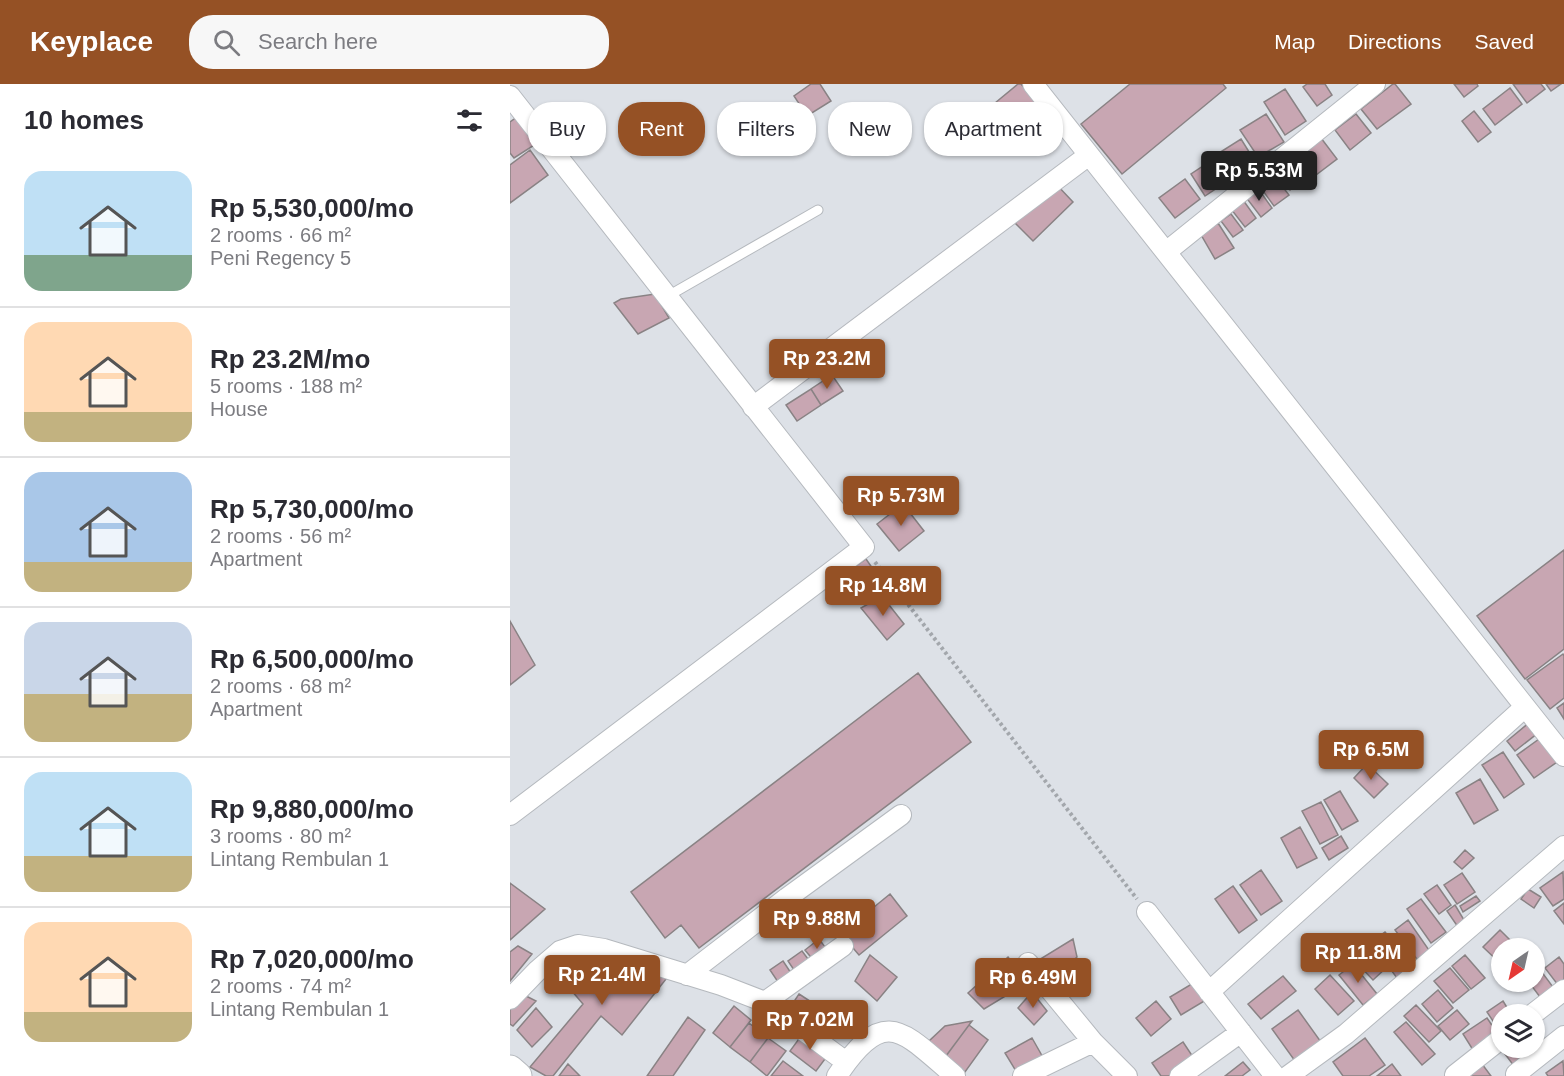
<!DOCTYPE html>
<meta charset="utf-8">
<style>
:root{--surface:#fff;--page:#f7f7f7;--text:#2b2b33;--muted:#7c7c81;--line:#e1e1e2;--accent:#955125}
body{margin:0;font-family:Arial,sans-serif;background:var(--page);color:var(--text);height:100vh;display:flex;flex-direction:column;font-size:22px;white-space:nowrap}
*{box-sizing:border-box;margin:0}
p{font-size:20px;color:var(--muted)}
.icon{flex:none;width:33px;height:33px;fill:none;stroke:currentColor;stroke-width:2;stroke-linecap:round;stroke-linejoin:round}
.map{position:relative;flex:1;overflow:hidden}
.side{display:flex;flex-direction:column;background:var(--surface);width:510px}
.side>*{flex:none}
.hud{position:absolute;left:18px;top:18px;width:570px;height:54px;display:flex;gap:12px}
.needle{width:39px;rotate:214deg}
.controls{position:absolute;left:981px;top:854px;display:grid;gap:12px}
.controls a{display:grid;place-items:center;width:54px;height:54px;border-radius:50%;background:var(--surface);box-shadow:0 2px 4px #0004;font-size:30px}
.price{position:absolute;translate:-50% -51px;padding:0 14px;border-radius:6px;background:var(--accent);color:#fff;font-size:20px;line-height:39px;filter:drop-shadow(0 2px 3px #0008)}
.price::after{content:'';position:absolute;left:50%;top:36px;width:18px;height:14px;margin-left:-9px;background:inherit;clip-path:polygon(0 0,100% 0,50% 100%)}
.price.on{background:#222;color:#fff}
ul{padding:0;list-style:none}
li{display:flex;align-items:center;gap:18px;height:150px;padding:0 24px}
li+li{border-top:2px solid var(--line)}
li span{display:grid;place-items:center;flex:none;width:168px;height:120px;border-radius:18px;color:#555}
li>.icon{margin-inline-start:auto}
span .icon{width:72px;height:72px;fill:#fffc;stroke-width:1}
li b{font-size:26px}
h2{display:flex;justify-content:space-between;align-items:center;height:72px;padding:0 24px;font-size:26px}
.chip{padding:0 21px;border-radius:24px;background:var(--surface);box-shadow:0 2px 4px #0004;font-size:21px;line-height:54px}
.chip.on{background:var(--accent);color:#fff}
header{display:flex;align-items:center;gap:36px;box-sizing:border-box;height:84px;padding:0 30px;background:var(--accent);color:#fff}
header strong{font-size:28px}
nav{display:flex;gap:33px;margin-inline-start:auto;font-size:21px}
.search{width:420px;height:54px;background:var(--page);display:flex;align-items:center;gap:15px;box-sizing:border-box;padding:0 21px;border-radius:24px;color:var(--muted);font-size:22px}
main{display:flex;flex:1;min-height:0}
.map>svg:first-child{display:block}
.building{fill:#c8a6b2;stroke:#898284;stroke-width:1.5}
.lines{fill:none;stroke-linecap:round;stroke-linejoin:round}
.lane-casing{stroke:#b5b9be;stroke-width:11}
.street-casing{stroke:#b5b9be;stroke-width:22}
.secondary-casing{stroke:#b5b9be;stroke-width:29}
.path{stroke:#a3a7ac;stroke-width:4;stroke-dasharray:3 3;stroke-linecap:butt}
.lane{stroke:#fff;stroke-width:9}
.street{stroke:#fff;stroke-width:20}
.secondary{stroke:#fff;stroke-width:27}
</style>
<header>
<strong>Keyplace</strong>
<div class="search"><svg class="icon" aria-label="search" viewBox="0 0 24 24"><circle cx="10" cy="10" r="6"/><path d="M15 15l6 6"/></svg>Search here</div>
<nav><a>Map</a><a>Directions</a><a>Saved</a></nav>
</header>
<main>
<section class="side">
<h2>10 homes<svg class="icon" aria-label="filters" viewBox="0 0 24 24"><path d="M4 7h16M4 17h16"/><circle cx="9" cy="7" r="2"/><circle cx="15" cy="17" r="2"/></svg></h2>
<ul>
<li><span style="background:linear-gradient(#bfe0f5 70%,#7fa58c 0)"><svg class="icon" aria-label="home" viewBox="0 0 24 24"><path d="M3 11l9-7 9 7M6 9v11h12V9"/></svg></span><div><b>Rp 5,530,000/mo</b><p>2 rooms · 66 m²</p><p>Peni Regency 5</p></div></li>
<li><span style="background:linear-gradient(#ffd9b3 75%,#c2b280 0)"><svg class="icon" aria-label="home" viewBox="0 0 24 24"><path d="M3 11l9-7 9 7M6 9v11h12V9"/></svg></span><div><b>Rp 23.2M/mo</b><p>5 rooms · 188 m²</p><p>House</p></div></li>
<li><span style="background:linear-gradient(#a9c7e8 75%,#c2b280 0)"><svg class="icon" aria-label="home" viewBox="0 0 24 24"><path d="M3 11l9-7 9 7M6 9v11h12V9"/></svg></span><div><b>Rp 5,730,000/mo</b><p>2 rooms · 56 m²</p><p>Apartment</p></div></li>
<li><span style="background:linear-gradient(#c9d6e8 60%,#c2b280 0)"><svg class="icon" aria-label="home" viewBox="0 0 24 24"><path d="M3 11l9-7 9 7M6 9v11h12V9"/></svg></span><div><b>Rp 6,500,000/mo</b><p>2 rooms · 68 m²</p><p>Apartment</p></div></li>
<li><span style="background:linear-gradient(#bfe0f5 70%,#c2b280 0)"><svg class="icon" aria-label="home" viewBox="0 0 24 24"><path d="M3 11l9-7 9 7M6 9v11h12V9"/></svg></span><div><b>Rp 9,880,000/mo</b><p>3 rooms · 80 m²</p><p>Lintang Rembulan 1</p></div></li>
<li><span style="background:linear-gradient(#ffd9b3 75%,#c2b280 0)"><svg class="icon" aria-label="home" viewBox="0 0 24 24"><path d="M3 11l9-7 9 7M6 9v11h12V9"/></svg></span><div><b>Rp 7,020,000/mo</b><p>2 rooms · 74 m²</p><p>Lintang Rembulan 1</p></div></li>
</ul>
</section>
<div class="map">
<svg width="1054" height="992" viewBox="0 0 1054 992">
<rect width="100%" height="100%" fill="#dde1e7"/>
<path class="building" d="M 301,0 L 310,0 L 321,17 L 297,32 L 284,12 Z
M 508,0 L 511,0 L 532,25 L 507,45 L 485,19 Z
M 620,0 L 713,0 L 716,4 L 612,90 L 571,40 Z
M 797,0 L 815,0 L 822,11 L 807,22 L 793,3 Z
M 883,0 L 885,0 L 901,20 L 867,45 L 851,25 Z
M 944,0 L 967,0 L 968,2 L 954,13 Z
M 1003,0 L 1031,0 L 1035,5 L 1017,19 Z
M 1036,0 L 1051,0 L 1041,7 Z
M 1000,4 L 1012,20 L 985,41 L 973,25 Z
M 775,5 L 796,37 L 775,51 L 754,18 Z
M 488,26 L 502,46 L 483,59 L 469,38 Z
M 964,27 L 981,48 L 968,58 L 952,37 Z
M 756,30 L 774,58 L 748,73 L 730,46 Z
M 846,30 L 861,49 L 840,66 L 825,46 Z
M 10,31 L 29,58 L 4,74 L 0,69 L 0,38 Z
M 811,54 L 827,75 L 806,91 L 790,70 Z
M 731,55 L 746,79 L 717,98 L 701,74 Z
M 20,66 L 38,91 L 0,119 L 0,81 Z
M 785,72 L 799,91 L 780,106 L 765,87 Z
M 699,78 L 713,100 L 695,112 L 681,90 Z
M 762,89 L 779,111 L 764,122 L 748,100 Z
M 675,95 L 690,115 L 665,134 L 649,114 Z
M 545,99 L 563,118 L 523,157 L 505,139 Z
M 747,103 L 762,124 L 751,133 L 735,112 Z
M 733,116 L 746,134 L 735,143 L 721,125 Z
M 721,130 L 733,146 L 723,153 L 711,137 Z
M 708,139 L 724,164 L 705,175 L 690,149 Z
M 145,210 L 159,234 L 128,250 L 104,219 L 111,215 Z
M 322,291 L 333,307 L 311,321 L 301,305 Z
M 301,305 L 311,321 L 287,337 L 276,321 Z
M 393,420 L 414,447 L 389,467 L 367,440 Z
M 1054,466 L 1054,565 L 1015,595 L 967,532 Z
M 356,475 L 372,498 L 340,520 L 324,497 Z
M 372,512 L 394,540 L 377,556 L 351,524 Z
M 0,537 L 25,581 L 0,601 Z
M 1053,570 L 1054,572 L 1054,614 L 1040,625 L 1017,596 Z
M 408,589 L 461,658 L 189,864 L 171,841 L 155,854 L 121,808 Z
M 1054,619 L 1054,635 L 1047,624 Z
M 1020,638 L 1028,649 L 1005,667 L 997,657 Z
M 1036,650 L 1053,674 L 1024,694 L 1007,671 Z
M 993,668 L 1014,700 L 994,714 L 972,681 Z
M 857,680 L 878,700 L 864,714 L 844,694 Z
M 970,695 L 988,726 L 964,740 L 946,709 Z
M 830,707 L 848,737 L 832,746 L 814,716 Z
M 811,718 L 828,751 L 810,760 L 792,727 Z
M 790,743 L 807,774 L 787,784 L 771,754 Z
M 831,752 L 838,764 L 819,776 L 812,764 Z
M 955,766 L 964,774 L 952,785 L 944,778 Z
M 751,786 L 772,817 L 751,831 L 730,801 Z
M 1053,788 L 1054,815 L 1043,822 L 1030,804 Z
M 952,789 L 965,808 L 947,820 L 934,801 Z
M 0,799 L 35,825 L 0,856 Z
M 927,801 L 941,821 L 929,830 L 914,810 Z
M 723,802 L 747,836 L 729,849 L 705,815 Z
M 1018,805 L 1031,813 L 1024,824 L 1011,815 Z
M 380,810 L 397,832 L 349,871 L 331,850 Z
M 966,812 L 970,817 L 953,828 L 950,822 Z
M 911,815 L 936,848 L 921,859 L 897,825 Z
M 1054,819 L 1054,840 L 1044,827 Z
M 945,821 L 957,841 L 950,846 L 937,827 Z
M 898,836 L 921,869 L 909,878 L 885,846 Z
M 990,846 L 1008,864 L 992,864 L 992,881 L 973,863 Z
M 875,848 L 891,867 L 879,877 L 863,857 Z
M 309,855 L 318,867 L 304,877 L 295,866 Z
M 563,855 L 567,873 L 545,892 L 527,877 Z
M 8,862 L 22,870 L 0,897 L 0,868 Z
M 67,866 L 83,870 L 74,886 L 59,879 Z
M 860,866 L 876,884 L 863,896 L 846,878 Z
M 292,867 L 301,879 L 286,889 L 278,877 Z
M 360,871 L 387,893 L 367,917 L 345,897 Z
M 893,871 L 902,884 L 887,894 L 878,882 Z
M 955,871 L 975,894 L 961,905 L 942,882 Z
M 94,872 L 160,890 L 112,951 L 91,932 L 43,992 L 36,992 L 20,983 L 73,920 L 61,906 Z
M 498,873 L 517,899 L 474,925 L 458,909 Z
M 1049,873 L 1054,880 L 1054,896 L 1048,901 L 1035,884 Z
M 273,877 L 283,892 L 270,901 L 260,886 Z
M 53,879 L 65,892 L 58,902 L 43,890 Z
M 1025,879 L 1043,903 L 1030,913 L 1018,897 L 1024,897 Z
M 843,880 L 867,910 L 853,921 L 829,891 Z
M 940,884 L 959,906 L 943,919 L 924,897 Z
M 820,891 L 844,917 L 828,931 L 805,905 Z
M 773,892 L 786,907 L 751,935 L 738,920 Z
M 685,898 L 696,916 L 671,931 L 660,913 Z
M 928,906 L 943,924 L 927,938 L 912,920 Z
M 522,908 L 537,927 L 524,941 L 508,924 Z
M 12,910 L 26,917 L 3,942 L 0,940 L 0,923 Z
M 289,910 L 309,923 L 299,939 L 279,925 Z
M 646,917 L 661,935 L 641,952 L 626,934 Z
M 993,917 L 1001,930 L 992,930 L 992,944 L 989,946 L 977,928 Z
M 906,921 L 931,947 L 919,958 L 894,932 Z
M 224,922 L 241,936 L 220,963 L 203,949 Z
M 26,924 L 42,943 L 22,963 L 7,946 Z
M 788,926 L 811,958 L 785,977 L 762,945 Z
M 947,926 L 959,940 L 940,956 L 928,942 Z
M 178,933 L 195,946 L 163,992 L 137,992 Z
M 977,934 L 988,950 L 963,966 L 953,950 Z
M 462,937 L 436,972 L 418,958 L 435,942 Z
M 896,938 L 925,970 L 912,981 L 884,948 Z
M 239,939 L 258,954 L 240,978 L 220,963 Z
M 459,941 L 478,956 L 455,988 L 436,972 Z
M 294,948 L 321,967 L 306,987 L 280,967 Z
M 258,954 L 276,967 L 257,992 L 240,978 Z
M 522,954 L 535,977 L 509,992 L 495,969 Z
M 855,954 L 875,981 L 859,992 L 833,992 L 823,978 Z
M 673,958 L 685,976 L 660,992 L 651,992 L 642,979 Z
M 995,963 L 1016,963 L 1021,969 L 1004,982 L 992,966 Z
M 969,976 L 981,992 L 948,992 Z
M 273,977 L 293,992 L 261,992 Z
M 1053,977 L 1054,992 L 1038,992 L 1036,989 Z
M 733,978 L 740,986 L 732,992 L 715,992 Z
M 58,980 L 70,992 L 49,992 Z
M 882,980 L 891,992 L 867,992 Z"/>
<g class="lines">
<defs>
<path id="lane" d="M 158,212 L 308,126"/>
<path id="street" d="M 523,0 L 1054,672
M 0,12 L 354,463 L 0,731
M 656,168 L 865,0
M 243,323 L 579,71
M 637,828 L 765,992
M 177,891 L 277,814 L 391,731
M 699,908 L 1015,623
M 0,915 L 28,886 L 50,867 L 68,861 L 94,865 L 211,901 L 255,918 L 336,978
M 255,918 L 333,862
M 1023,930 L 1054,906
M 583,958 L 617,992
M 1006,990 L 1054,952
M 945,991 L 992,954
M 327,992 C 375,920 392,947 445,992
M 513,992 L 583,958 L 518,879
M 670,992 L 731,948
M 778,992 L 836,950 L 1054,762"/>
<path id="secondary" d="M 0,985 L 8,992"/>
</defs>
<use href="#lane" class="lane-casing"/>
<use href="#street" class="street-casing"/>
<use href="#secondary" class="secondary-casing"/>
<path class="path" d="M 365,478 L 627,815"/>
<use href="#lane" class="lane"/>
<use href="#street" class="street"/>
<use href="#secondary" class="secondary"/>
</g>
</svg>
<div class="controls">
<a><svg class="needle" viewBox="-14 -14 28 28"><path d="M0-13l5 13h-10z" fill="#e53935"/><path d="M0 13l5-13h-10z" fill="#7c7c81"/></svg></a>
<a><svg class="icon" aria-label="layers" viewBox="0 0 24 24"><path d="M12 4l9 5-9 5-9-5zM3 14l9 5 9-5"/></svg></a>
</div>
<b class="price on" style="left:749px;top:118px">Rp 5.53M</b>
<b class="price" style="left:317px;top:306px">Rp 23.2M</b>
<b class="price" style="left:391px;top:443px">Rp 5.73M</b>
<b class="price" style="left:373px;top:533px">Rp 14.8M</b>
<b class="price" style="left:861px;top:697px">Rp 6.5M</b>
<b class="price" style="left:307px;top:866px">Rp 9.88M</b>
<b class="price" style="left:848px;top:900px">Rp 11.8M</b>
<b class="price" style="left:92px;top:922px">Rp 21.4M</b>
<b class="price" style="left:523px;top:925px">Rp 6.49M</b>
<b class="price" style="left:300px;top:967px">Rp 7.02M</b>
<div class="hud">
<a class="chip">Buy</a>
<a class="chip on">Rent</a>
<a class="chip">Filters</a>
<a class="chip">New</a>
<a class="chip">Apartment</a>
</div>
</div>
</main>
